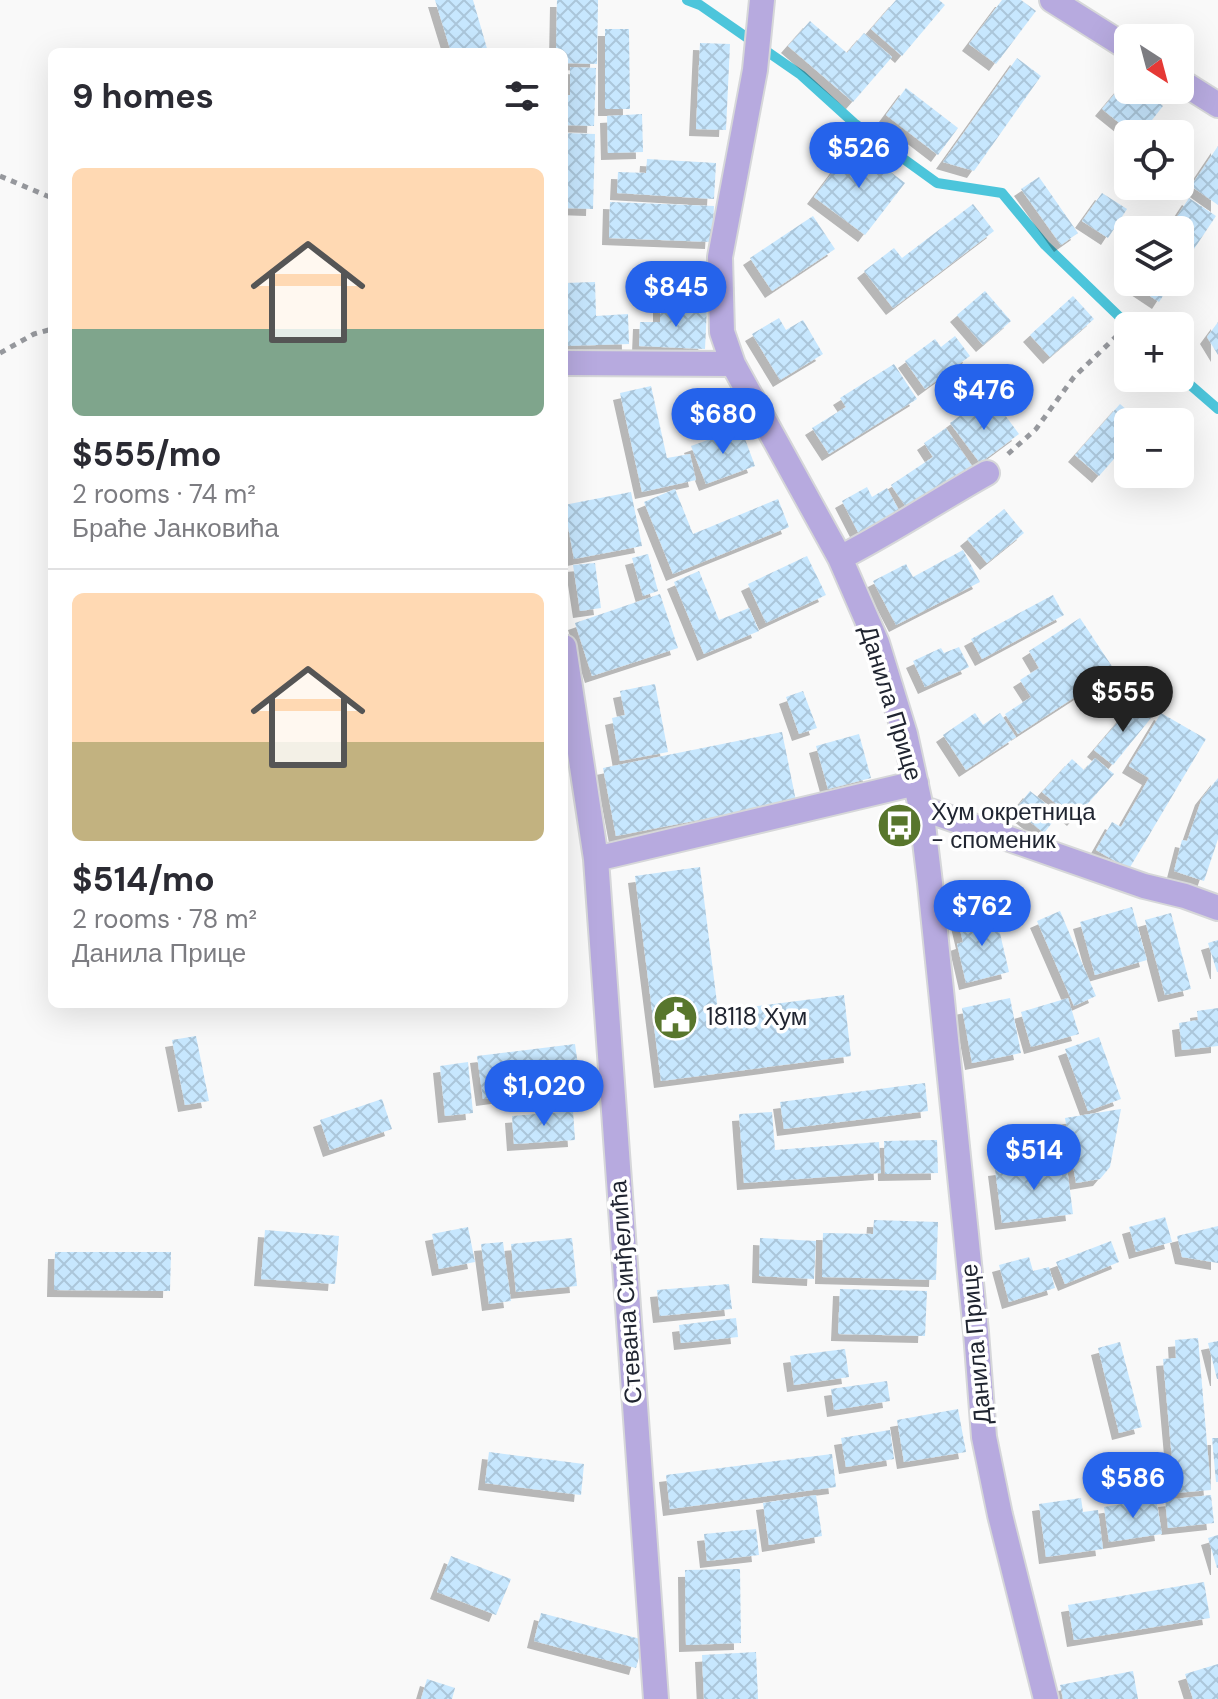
<!DOCTYPE html>
<meta charset="utf-8">
<style>
:root{--surface:#fff;--page:#f7f7f7;--text:#2b2b33;--muted:#7c7c81;--line:#e1e1e2;--accent:#2563eb}
body{margin:0;font-family:"DM Sans",sans-serif;background:var(--page);color:var(--text);height:100vh;display:flex;flex-direction:column;font-size:30px;white-space:nowrap}
*{box-sizing:border-box;margin:0}
p{font-size:26px;color:var(--muted)}
.icon{flex:none;width:44px;height:44px;fill:none;stroke:currentColor;stroke-width:2;stroke-linecap:round;stroke-linejoin:round}
.map{position:relative;flex:1;overflow:hidden}
.panel{position:absolute;left:48px;top:48px;width:520px;height:960px;display:flex;flex-direction:column;background:var(--surface);border-radius:12px;box-shadow:0 8px 32px #0002}
.panel>*{flex:none}
.needle{width:52px;rotate:144deg}
.fabs{position:absolute;left:1114px;top:24px;display:grid;gap:16px}
.fabs a{display:grid;place-items:center;width:80px;height:80px;border-radius:12px;background:var(--surface);box-shadow:0 8px 32px #0002;font-size:40px}
.price{position:absolute;translate:-50% -68px;padding:0 18px;border-radius:28px;background:var(--accent);color:#fff;font-size:26px;line-height:52px;filter:drop-shadow(0 2px 4px #0008)}
.price::after{content:'';position:absolute;left:50%;top:48px;width:24px;height:18px;margin-left:-12px;background:inherit;clip-path:polygon(0 0,100% 0,50% 100%)}
.price.current{background:#222;color:#fff}
ul{padding:0;list-style:none}
li{display:grid;align-content:center;gap:16px;height:424px;padding:0 24px}
li+li{border-top:2px solid var(--line)}
li span{display:grid;place-items:center;height:248px;border-radius:12px;color:#555}
li>.icon{margin-inline-start:auto}
span .icon{width:144px;height:144px;fill:#fffc;stroke-width:1}
li b{font-size:34px}
h2{display:flex;justify-content:space-between;align-items:center;height:96px;padding:0 24px;font-size:34px}
.map>svg:first-child{display:block}
.lines{fill:none;stroke-linecap:round;stroke-linejoin:round}
.stream{stroke:#4cc5db;stroke-width:10}
.building{fill:url(#building-cross-hatch);filter:url(#shadow)}
.minor-casing{stroke:#d6d7d9;stroke-width:28}
.path{stroke:#96989d;stroke-width:5;stroke-dasharray:6 6;stroke-linecap:butt}
.minor{stroke:#b7aadf;stroke-width:24}
.labels{text-anchor:middle;stroke-width:7;stroke-linejoin:round;paint-order:stroke}
.street-label{font-size:24px;fill:#202531;stroke:#fff}
.poi-label{font-size:24px;fill:#202531;stroke:#fff;text-anchor:start}
</style>
<div class="map">
<svg width="1218" height="1699" viewBox="0 0 1218 1699">
<defs>
<pattern id="building-cross-hatch" width="8" height="8" patternUnits="userSpaceOnUse" patternTransform="scale(2)"><rect width="8" height="8" fill="#c7e7fe"/><path d="M0 0l8 8M0 8l8-8" fill="none" stroke="#abc6da"/></pattern>
<filter id="shadow"><feDropShadow dx="-7" dy="7" stdDeviation="0" flood-color="#0004"/></filter>
</defs>
<rect width="100%" height="100%" fill="#f9f9f9"/>
<g class="lines">
<path class="stream" d="M 687,0 L 700,5 L 801,75 L 854,123 L 937,183 L 1002,193 L 1045,245 L 1129,326
M 1180,376 L 1218,409"/>
</g>
<path class="building" d="M 435,0 L 473,0 L 488,52 L 451,52 Z
M 557,0 L 598,0 L 597,64 L 564,63 L 564,52 L 556,52 Z
M 896,0 L 939,0 L 945,5 L 902,56 L 871,29 Z
M 1002,0 L 1021,0 L 1036,11 L 996,64 L 969,44 Z
M 810,21 L 847,53 L 864,33 L 892,57 L 853,102 L 788,46 Z
M 605,29 L 629,29 L 630,109 L 605,109 Z
M 700,43 L 730,44 L 726,130 L 696,129 Z
M 1017,58 L 1041,76 L 974,171 L 943,162 Z
M 570,67 L 596,68 L 594,126 L 564,125 L 564,95 L 570,95 Z
M 1128,78 L 1128,90 L 1144,90 L 1163,106 L 1141,134 L 1133,134 L 1102,109 Z
M 906,88 L 958,128 L 938,155 L 886,115 Z
M 642,114 L 643,152 L 608,153 L 607,116 Z
M 564,133 L 595,134 L 593,209 L 564,208 Z
M 854,144 L 905,183 L 865,235 L 814,197 Z
M 1218,146 L 1218,205 L 1191,186 Z
M 647,159 L 716,163 L 714,199 L 617,193 L 618,172 L 646,173 Z
M 1039,177 L 1078,233 L 1061,245 L 1021,189 Z
M 1102,193 L 1127,209 L 1108,238 L 1082,221 Z
M 1189,198 L 1216,216 L 1180,270 L 1180,230 L 1168,230 Z
M 610,202 L 714,206 L 712,242 L 609,238 Z
M 973,204 L 994,231 L 893,308 L 864,271 L 894,248 L 902,258 Z
M 813,216 L 835,249 L 772,291 L 750,258 Z
M 595,282 L 596,316 L 628,314 L 629,344 L 564,346 L 564,283 Z
M 1129,282 L 1172,282 L 1159,302 Z
M 985,291 L 1011,321 L 983,345 L 957,315 Z
M 1073,296 L 1094,319 L 1050,357 L 1030,335 Z
M 660,306 L 707,307 L 705,349 L 639,346 L 640,322 L 660,322 Z
M 779,318 L 786,330 L 803,320 L 823,354 L 780,380 L 752,334 Z
M 1218,322 L 1218,355 L 1207,337 Z
M 955,336 L 970,356 L 925,389 L 905,361 L 935,339 L 941,347 Z
M 894,364 L 917,399 L 829,454 L 812,428 L 846,407 L 840,398 Z
M 651,386 L 667,458 L 690,454 L 696,480 L 642,492 L 620,393 Z
M 1120,404 L 1141,422 L 1128,422 L 1128,443 L 1099,476 L 1075,455 Z
M 988,405 L 996,416 L 1002,411 L 1019,434 L 980,463 L 950,423 L 969,409 L 974,416 Z
M 741,428 L 755,466 L 706,484 L 691,446 Z
M 946,428 L 972,466 L 908,510 L 891,485 L 933,457 L 924,443 Z
M 867,487 L 872,497 L 887,488 L 901,514 L 860,536 L 842,501 Z
M 675,489 L 693,534 L 778,499 L 789,527 L 673,574 L 644,502 Z
M 631,492 L 642,546 L 574,559 L 564,505 Z
M 1004,509 L 1024,533 L 987,563 L 967,539 Z
M 963,550 L 980,582 L 896,625 L 873,581 L 906,564 L 913,577 Z
M 648,554 L 658,591 L 643,596 L 632,558 Z
M 807,556 L 826,595 L 766,623 L 748,584 Z
M 595,563 L 601,608 L 580,611 L 573,565 Z
M 699,571 L 719,620 L 749,608 L 759,631 L 704,654 L 674,582 Z
M 660,594 L 678,648 L 592,676 L 575,623 Z
M 1053,595 L 1064,615 L 982,659 L 971,639 Z
M 1080,618 L 1115,671 L 1018,734 L 1005,714 L 1031,697 L 1020,680 L 1039,668 L 1029,651 Z
M 959,647 L 969,667 L 925,687 L 913,661 L 941,648 L 944,653 Z
M 655,684 L 668,752 L 620,761 L 612,718 L 625,715 L 620,691 Z
M 803,691 L 817,728 L 799,734 L 786,697 Z
M 1134,703 L 1151,718 L 1113,765 L 1094,750 Z
M 975,713 L 983,725 L 1000,713 L 1016,737 L 966,770 L 943,735 Z
M 1161,713 L 1206,739 L 1129,869 L 1096,850 L 1112,822 L 1121,827 L 1149,778 L 1129,766 Z
M 782,732 L 796,801 L 616,836 L 603,768 Z
M 859,734 L 871,778 L 828,789 L 816,746 Z
M 1095,758 L 1114,774 L 1074,819 L 1042,792 L 1072,759 L 1084,770 Z
M 1218,778 L 1218,839 L 1204,881 L 1174,871 L 1182,840 L 1187,841 L 1202,798 Z
M 1030,791 L 1059,814 L 1044,833 L 1015,810 Z
M 700,867 L 718,1011 L 844,995 L 851,1056 L 661,1081 L 635,876 Z
M 1132,907 L 1147,960 L 1095,975 L 1080,922 Z
M 1060,911 L 1096,996 L 1074,1006 L 1037,921 Z
M 995,912 L 1009,972 L 966,983 L 957,944 L 963,942 L 958,921 Z
M 1171,913 L 1191,989 L 1165,995 L 1145,920 Z
M 1218,940 L 1218,972 L 1217,972 L 1208,943 Z
M 1010,998 L 1021,1053 L 972,1063 L 962,1008 Z
M 1068,998 L 1079,1034 L 1031,1047 L 1021,1012 Z
M 1218,1008 L 1218,1046 L 1182,1050 L 1179,1023 L 1198,1020 L 1197,1011 Z
M 196,1036 L 209,1101 L 185,1105 L 172,1040 Z
M 1099,1037 L 1121,1099 L 1088,1111 L 1065,1049 Z
M 575,1044 L 581,1086 L 483,1099 L 477,1056 Z
M 468,1062 L 473,1113 L 445,1116 L 440,1066 Z
M 925,1083 L 928,1111 L 784,1129 L 780,1102 Z
M 382,1099 L 392,1129 L 330,1150 L 320,1120 Z
M 1121,1109 L 1110,1167 L 1100,1179 L 1076,1183 L 1065,1118 Z
M 573,1111 L 575,1140 L 514,1144 L 512,1116 Z
M 772,1112 L 775,1150 L 879,1142 L 881,1173 L 744,1183 L 739,1114 Z
M 937,1140 L 938,1173 L 885,1174 L 884,1141 Z
M 1066,1160 L 1073,1214 L 1002,1223 L 995,1169 Z
M 1165,1217 L 1172,1242 L 1136,1252 L 1129,1227 Z
M 874,1220 L 938,1222 L 936,1280 L 822,1277 L 823,1233 L 873,1234 Z
M 1218,1226 L 1218,1263 L 1182,1257 L 1177,1236 Z
M 468,1227 L 475,1262 L 439,1269 L 432,1234 Z
M 265,1230 L 339,1236 L 335,1284 L 261,1279 Z
M 572,1238 L 577,1286 L 516,1292 L 511,1244 Z
M 760,1238 L 816,1241 L 814,1279 L 759,1276 Z
M 1111,1241 L 1119,1262 L 1065,1284 L 1056,1262 Z
M 503,1242 L 511,1301 L 489,1304 L 481,1244 Z
M 55,1252 L 171,1252 L 170,1291 L 54,1290 Z
M 1029,1257 L 1033,1271 L 1049,1267 L 1055,1288 L 1009,1302 L 999,1265 Z
M 729,1284 L 732,1309 L 660,1316 L 657,1290 Z
M 840,1289 L 927,1291 L 925,1336 L 838,1334 Z
M 736,1318 L 738,1337 L 681,1343 L 679,1325 Z
M 1198,1338 L 1211,1490 L 1175,1493 L 1163,1359 L 1176,1358 L 1175,1340 Z
M 1218,1341 L 1218,1379 L 1217,1379 L 1208,1343 Z
M 1120,1342 L 1142,1427 L 1119,1433 L 1098,1348 Z
M 845,1349 L 849,1377 L 794,1385 L 790,1356 Z
M 887,1381 L 890,1401 L 834,1410 L 831,1389 Z
M 958,1409 L 966,1452 L 904,1462 L 897,1420 Z
M 890,1430 L 894,1459 L 846,1467 L 841,1438 Z
M 1212,1438 L 1218,1438 L 1218,1482 L 1216,1482 Z
M 489,1452 L 584,1464 L 581,1495 L 485,1483 Z
M 832,1454 L 836,1487 L 670,1509 L 666,1475 Z
M 816,1495 L 822,1536 L 769,1545 L 763,1503 Z
M 1211,1495 L 1214,1523 L 1168,1528 L 1165,1500 Z
M 1081,1498 L 1083,1512 L 1098,1510 L 1103,1549 L 1046,1557 L 1039,1504 Z
M 1156,1498 L 1162,1534 L 1109,1542 L 1104,1507 Z
M 756,1529 L 759,1555 L 707,1561 L 704,1534 Z
M 1218,1535 L 1218,1568 L 1217,1568 L 1208,1538 Z
M 451,1556 L 511,1579 L 496,1615 L 437,1592 Z
M 740,1569 L 741,1643 L 686,1645 L 685,1570 Z
M 1204,1582 L 1210,1618 L 1074,1640 L 1068,1605 Z
M 541,1613 L 644,1640 L 636,1668 L 534,1641 Z
M 756,1652 L 758,1699 L 704,1699 L 702,1655 Z
M 1218,1664 L 1218,1699 L 1193,1699 L 1185,1674 Z
M 1133,1671 L 1138,1699 L 1063,1699 L 1060,1685 Z
M 427,1679 L 455,1688 L 452,1699 L 421,1699 Z"/>
<g class="lines">
<defs>
<path id="minor" d="M 762,0 L 755,70 L 720,257 L 722,332 L 733,364 L 840,558 L 877,643 L 905,734 L 921,808 L 930,883 L 976,1332 L 984,1437 L 1000,1515 L 1046,1699
M 1052,0 L 1128,48
M 1180,81 L 1218,105
M 564,363 L 733,364
M 840,558 C 891,532 937,501 987,473
M 564,647 L 596,859 L 656,1699
M 921,808 L 1144,886 L 1185,896 L 1218,908
M 596,859 L 916,783"/>
</defs>
<use href="#minor" class="minor-casing"/>
<path class="path" d="M 0,176 L 52,198
M 0,353 L 34,334 L 52,329
M 1008,454 L 1036,429 L 1074,377 L 1124,329"/>
<use href="#minor" class="minor"/>
</g>
<defs>
<symbol id="bus-disc" viewBox="-11 -11 22 22"><circle r="9.5" fill="#58762c" stroke="#fff"/><path d="M-5-6H5V4H4V6H2V4H-2V6H-4V4H-5ZM-3.5-4V0h7V-4ZM-3.5 1.2v1.5H-2V1.2ZM2 1.2v1.5H3.5V1.2Z" fill="#fff"/></symbol>
<symbol id="civic-disc" viewBox="-11 -11 22 22"><circle r="9.5" fill="#58762c" stroke="#fff"/><path d="M-.6-6.5H3V-4.5H.6V-3L4-1V1h2V6H-6V1h2V-1L-.6-3ZM-1.2 2.5V6h2.4V2.5Z" fill="#fff"/></symbol>
</defs>
<g fill-rule="evenodd">
<use href="#bus-disc" x="874" y="800" width="51" height="51"/>
<use href="#civic-disc" x="650" y="992" width="51" height="51"/>
</g>
<g class="labels">
<g class="street-label">
<text transform="translate(891 703) rotate(73)" y="8">Данила Прице</text>
<text transform="translate(626 1292) rotate(-94)" y="8">Стевана Синђелића</text>
<text transform="translate(976 1344) rotate(-95)" y="8">Данила Прице</text>
</g>
<g class="poi-label">
<text x="931" y="820">Хум окретница<tspan x="931" dy="28">- споменик</tspan></text>
<text x="706" y="1025">18118 Хум</text>
</g>
</g>
</svg>
<div class="fabs">
<a><svg class="needle" viewBox="-14 -14 28 28"><path d="M0-13l5 13h-10z" fill="#e53935"/><path d="M0 13l5-13h-10z" fill="#7c7c81"/></svg></a>
<a><svg class="icon" aria-label="locate" viewBox="0 0 24 24"><circle cx="12" cy="12" r="6"/><path d="M12 2v4M12 18v4M2 12h4M18 12h4"/></svg></a>
<a><svg class="icon" aria-label="layers" viewBox="0 0 24 24"><path d="M12 4l9 5-9 5-9-5zM3 14l9 5 9-5"/></svg></a>
<a>+</a>
<a>−</a>
</div>
<b class="price" style="left:859px;top:190px">$526</b>
<b class="price" style="left:676px;top:329px">$845</b>
<b class="price" style="left:984px;top:432px">$476</b>
<b class="price" style="left:723px;top:456px">$680</b>
<b class="price current" style="left:1123px;top:734px">$555</b>
<b class="price" style="left:982px;top:948px">$762</b>
<b class="price" style="left:544px;top:1128px">$1,020</b>
<b class="price" style="left:1034px;top:1192px">$514</b>
<b class="price" style="left:1133px;top:1520px">$586</b>
<section class="panel">
<h2>9 homes<svg class="icon" aria-label="filters" viewBox="0 0 24 24"><path d="M4 7h16M4 17h16"/><circle cx="9" cy="7" r="2"/><circle cx="15" cy="17" r="2"/></svg></h2>
<ul>
<li><span style="background:linear-gradient(#ffd9b3 65%,#7fa58c 0)"><svg class="icon" aria-label="home" viewBox="0 0 24 24"><path d="M3 11l9-7 9 7M6 9v11h12V9"/></svg></span><div><b>$555/mo</b><p>2 rooms · 74 m²</p><p>Браће Јанковића</p></div></li>
<li><span style="background:linear-gradient(#ffd9b3 60%,#c2b280 0)"><svg class="icon" aria-label="home" viewBox="0 0 24 24"><path d="M3 11l9-7 9 7M6 9v11h12V9"/></svg></span><div><b>$514/mo</b><p>2 rooms · 78 m²</p><p>Данила Прице</p></div></li>
</ul>
</section>
</div>
